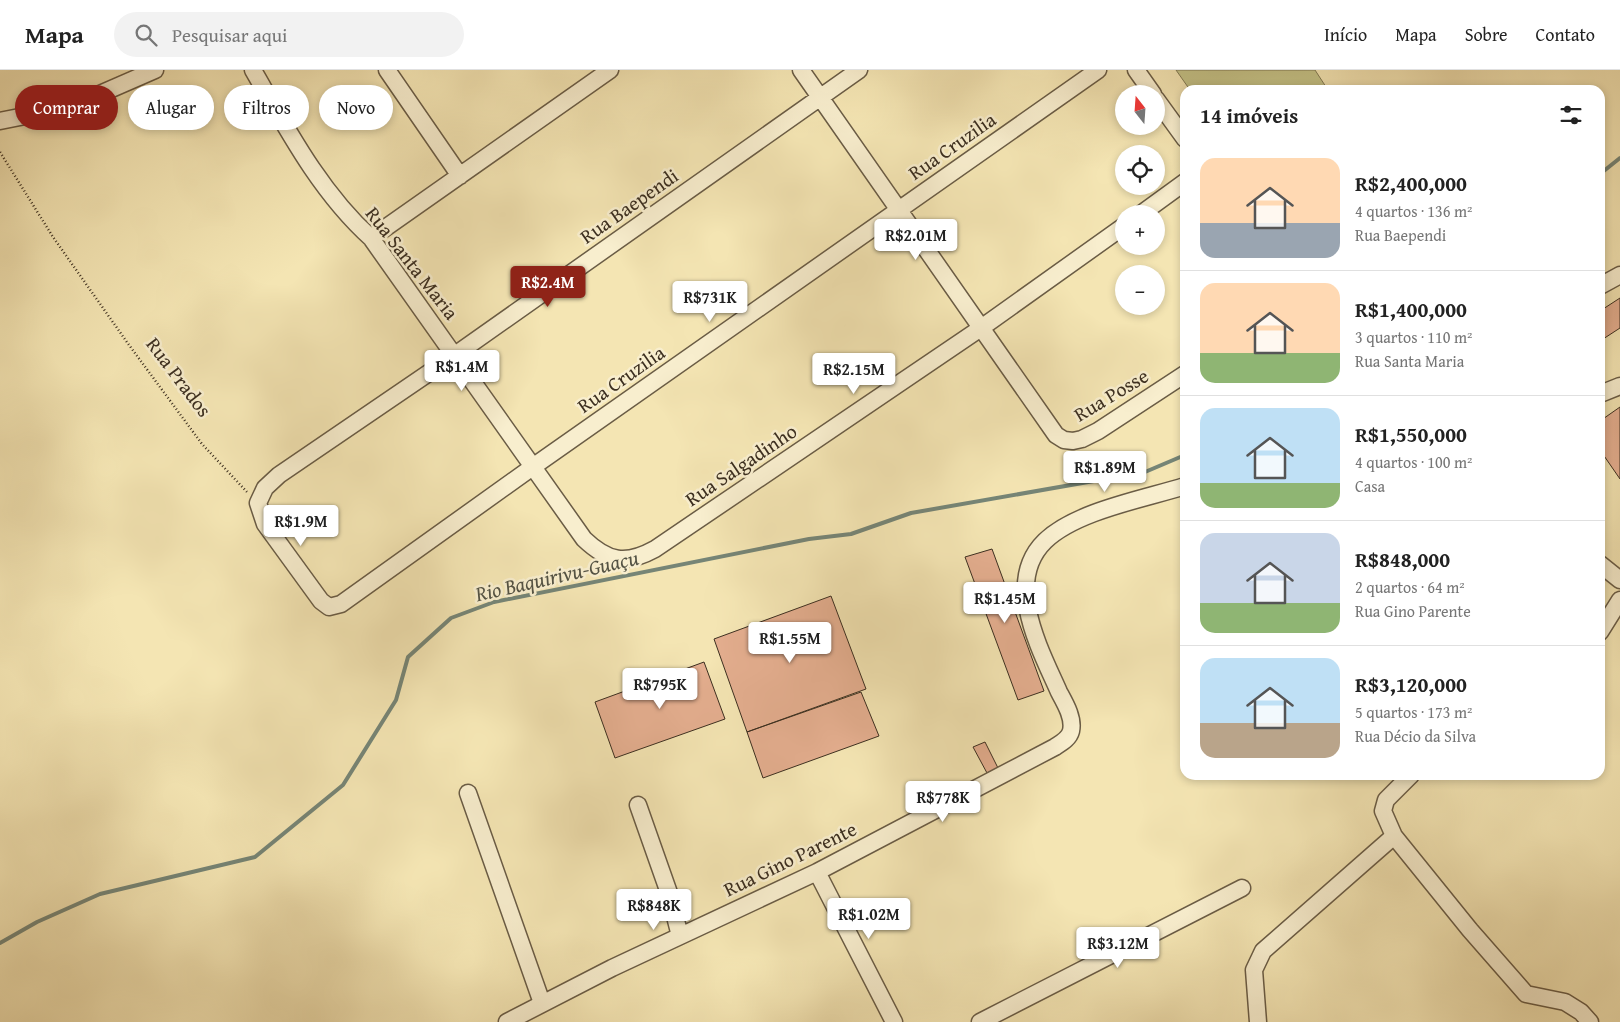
<!DOCTYPE html>
<html lang="pt">
<meta charset="utf-8">
<style>
:root{--surface:#fff;--page:#f2f2f2;--text:#222;--muted:#767676;--line:#e0e0e0;--accent:#8f2418}
body{margin:0;font-family:"Gentium Book Plus",serif;background:var(--page);color:var(--text);height:100vh;display:flex;flex-direction:column;font-size:19px;white-space:nowrap}
*{box-sizing:border-box;margin:0}
p{font-size:16px;color:var(--muted)}
.icon{flex:none;width:28px;height:28px;fill:none;stroke:currentColor;stroke-width:2;stroke-linecap:round;stroke-linejoin:round}
.map{position:relative;flex:1;overflow:hidden}
.details{position:absolute;left:1180px;top:15px;width:425px;height:695px;display:flex;flex-direction:column;background:var(--surface);border-radius:15px;box-shadow:0 2px 8px #0003}
.details>*{flex:none}
.guide{position:absolute;left:15px;top:15px;width:475px;height:45px;display:flex;gap:10px}
.needle{width:32px;rotate:343deg}
.tools{position:absolute;left:1115px;top:15px;display:grid;gap:10px}
.tools a{display:grid;place-items:center;width:50px;height:50px;border-radius:50%;background:var(--surface);box-shadow:0 2px 8px #0003;font-size:25px}
.price{position:absolute;translate:-50% -42px;padding:0 11px;border-radius:5px;background:#fff;color:#222;font-size:16px;line-height:32px;filter:drop-shadow(0 1px 2px #0008)}
.price::after{content:'';position:absolute;left:50%;top:30px;width:15px;height:11px;margin-left:-8px;background:inherit;clip-path:polygon(0 0,100% 0,50% 100%)}
.price.current{background:var(--accent);color:#fff}
ul{padding:0;list-style:none}
li{display:flex;align-items:center;gap:15px;height:125px;padding:0 20px}
li+li{border-top:1px solid var(--line)}
li span{display:grid;place-items:center;flex:none;width:140px;height:100px;border-radius:15px;color:#555}
li>.icon{margin-inline-start:auto}
span .icon{width:60px;height:60px;fill:#fffc;stroke-width:1}
li b{font-size:21px}
h2{display:flex;justify-content:space-between;align-items:center;height:60px;padding:0 20px;font-size:21px}
.tag{padding:0 18px;border-radius:22px;background:var(--surface);box-shadow:0 2px 8px #0003;font-size:18px;line-height:45px}
.tag.current{background:var(--accent);color:#fff}
header{display:flex;align-items:center;gap:30px;box-sizing:border-box;height:70px;padding:0 25px;background:var(--surface);border-bottom:1px solid var(--line)}
header strong{font-size:24px}
nav{display:flex;gap:28px;margin-inline-start:auto;font-size:18px}
.search{width:350px;height:45px;background:var(--page);display:flex;align-items:center;gap:12px;box-sizing:border-box;padding:0 18px;border-radius:28px;color:var(--muted);font-size:19px}
.map>svg:first-child{display:block}
.green{fill:#c4c287;stroke:#807854}
.lines{fill:none;stroke-linecap:round;stroke-linejoin:round}
.stream{stroke:#768576;stroke-width:4}
.building{fill:#e4ae8f;stroke:#3c2f20}
.minor-casing{stroke:#6a5c45;stroke-width:19}
.path{stroke:#3c2f20;stroke-width:2.5;stroke-dasharray:1 2.5;stroke-linecap:butt}
.minor{stroke:#f8eece;stroke-width:16}
.labels{text-anchor:middle;stroke-width:5;stroke-linejoin:round;paint-order:stroke}
.street-label{font-size:20px;fill:#3c2f20;stroke:#f8eece}
.water-label{font-size:21px;font-style:italic;fill:#545344;stroke:#f8eece}
</style>
<header>
<strong>Mapa</strong>
<div class="search"><svg class="icon" aria-label="search" viewBox="0 0 24 24"><circle cx="10" cy="10" r="6"/><path d="M15 15l6 6"/></svg>Pesquisar aqui</div>
<nav><a>Início</a><a>Mapa</a><a>Sobre</a><a>Contato</a></nav>
</header>
<div class="map">
<svg width="1620" height="952" viewBox="0 0 1620 952">
<rect width="100%" height="100%" fill="#f4e5b3"/>
<filter id="stains"><feTurbulence type="fractalNoise" baseFrequency=".004" numOctaves="4"/><feColorMatrix values="0 0 0 0 .2 0 0 0 0 .09 0 0 0 0 .02 0 0 0 .5 -.17"/></filter>
<radialGradient id="worn" r=".72"><stop offset=".6" stop-color="#630" stop-opacity="0"/><stop offset="1" stop-color="#630" stop-opacity=".3"/></radialGradient>
<path class="green" d="M 1176,0 L 1315,0 L 1328,20 L 1190,20 Z"/>
<g class="lines">
<path class="stream" d="M 1600,104 L 1620,88
M 0,873 L 37,852 L 100,824 L 255,787 L 343,715 L 396,630 L 408,587 L 451,548 L 494,532 L 809,469 L 851,464 L 911,443 L 1145,402 L 1185,385"/>
</g>
<path class="building" d="M 1620,228 L 1620,258 L 1600,271 L 1600,241 Z
M 1620,337 L 1620,409 L 1600,380 L 1600,351 Z
M 992,479 L 1044,621 L 1018,630 L 965,487 Z
M 831,526 L 866,619 L 747,662 L 714,569 Z
M 704,592 L 725,649 L 615,688 L 595,632 Z
M 861,622 L 879,666 L 763,708 L 747,662 Z
M 985,672 L 998,698 L 987,703 L 973,677 Z"/>
<g class="lines">
<defs>
<path id="minor" d="M 253,0 C 287,59 320,122 371,168 L 584,469 C 608,492 626,495 655,479 L 981,258 L 1124,156
M 387,0 L 460,106
M 801,0 L 1056,365 L 1064,370 L 1073,371 L 1082,369 L 1098,361 L 1185,304
M 859,0 L 455,285 L 279,405 L 265,418 L 258,433 L 265,454 L 321,531 L 329,537 L 341,534 L 534,396 L 1098,0
M 1136,0 L 1153,24
M 1156,29 L 1185,69
M 0,51 L 70,37 L 155,0
M 1141,144 L 1185,112
M 371,168 L 610,0
M 1600,216 L 1620,205
M 1600,324 L 1620,316
M 1600,494 L 1620,510
M 1600,562 L 1620,530
M 468,723 L 542,933
M 638,735 L 669,823 L 680,866
M 1394,766 L 1383,741 L 1386,730 L 1411,705
M 817,802 L 894,952
M 507,952 L 612,898 L 817,802 L 1055,677 C 1061,673 1069,669 1071,661 C 1074,648 1065,633 1059,622 C 1040,579 1003,512 1045,471 C 1076,441 1144,429 1185,416
M 980,952 L 1242,818
M 1258,952 L 1254,900 L 1263,881 L 1394,766 L 1470,860 L 1526,924 L 1565,932 L 1581,942 L 1590,952"/>
</defs>
<use href="#minor" class="minor-casing"/>
<path class="path" d="M 0,82 L 53,167 L 129,275 L 202,374 L 247,422"/>
<use href="#minor" class="minor"/>
</g>
<g class="labels">
<g class="street-label">
<text transform="translate(952 76) rotate(-35)" y="7">Rua Cruzilia</text>
<text transform="translate(629 136) rotate(-35)" y="7">Rua Baependi</text>
<text transform="translate(412 193) rotate(52)" y="7">Rua Santa Maria</text>
<text transform="translate(179 307) rotate(53)" y="7">Rua Prados</text>
<text transform="translate(621 309) rotate(-35)" y="7">Rua Cruzilia</text>
<text transform="translate(1111 325) rotate(-31)" y="7">Rua Posse</text>
<text transform="translate(741 395) rotate(-34)" y="7">Rua Salgadinho</text>
<text transform="translate(790 789) rotate(-26)" y="7">Rua Gino Parente</text>
</g>
<g class="water-label">
<text transform="translate(557 506) rotate(-13)" y="7">Rio Baquirivu-Guaçu</text>
</g>
</g>
<rect width="100%" height="100%" filter="url(#stains)"/>
<rect width="100%" height="100%" fill="url(#worn)"/>
</svg>
<div class="tools">
<a><svg class="needle" viewBox="-14 -14 28 28"><path d="M0-13l5 13h-10z" fill="#e53935"/><path d="M0 13l5-13h-10z" fill="#767676"/></svg></a>
<a><svg class="icon" aria-label="locate" viewBox="0 0 24 24"><circle cx="12" cy="12" r="6"/><path d="M12 2v4M12 18v4M2 12h4M18 12h4"/></svg></a>
<a>+</a>
<a>−</a>
</div>
<b class="price" style="left:916px;top:191px">R$2.01M</b>
<b class="price current" style="left:548px;top:238px">R$2.4M</b>
<b class="price" style="left:710px;top:253px">R$731K</b>
<b class="price" style="left:462px;top:322px">R$1.4M</b>
<b class="price" style="left:854px;top:325px">R$2.15M</b>
<b class="price" style="left:1105px;top:423px">R$1.89M</b>
<b class="price" style="left:301px;top:477px">R$1.9M</b>
<b class="price" style="left:1005px;top:554px">R$1.45M</b>
<b class="price" style="left:790px;top:594px">R$1.55M</b>
<b class="price" style="left:660px;top:640px">R$795K</b>
<b class="price" style="left:943px;top:753px">R$778K</b>
<b class="price" style="left:654px;top:861px">R$848K</b>
<b class="price" style="left:869px;top:870px">R$1.02M</b>
<b class="price" style="left:1118px;top:899px">R$3.12M</b>
<div class="guide">
<a class="tag current">Comprar</a>
<a class="tag">Alugar</a>
<a class="tag">Filtros</a>
<a class="tag">Novo</a>
</div>
<section class="details">
<h2>14 imóveis<svg class="icon" aria-label="filters" viewBox="0 0 24 24"><path d="M4 7h16M4 17h16"/><circle cx="9" cy="7" r="2"/><circle cx="15" cy="17" r="2"/></svg></h2>
<ul>
<li><span style="background:linear-gradient(#ffd9b3 65%,#9aa5b1 0)"><svg class="icon" aria-label="home" viewBox="0 0 24 24"><path d="M3 11l9-7 9 7M6 9v11h12V9"/></svg></span><div><b>R$2,400,000</b><p>4 quartos · 136 m²</p><p>Rua Baependi</p></div></li>
<li><span style="background:linear-gradient(#ffd9b3 70%,#8fb573 0)"><svg class="icon" aria-label="home" viewBox="0 0 24 24"><path d="M3 11l9-7 9 7M6 9v11h12V9"/></svg></span><div><b>R$1,400,000</b><p>3 quartos · 110 m²</p><p>Rua Santa Maria</p></div></li>
<li><span style="background:linear-gradient(#bfe0f5 75%,#8fb573 0)"><svg class="icon" aria-label="home" viewBox="0 0 24 24"><path d="M3 11l9-7 9 7M6 9v11h12V9"/></svg></span><div><b>R$1,550,000</b><p>4 quartos · 100 m²</p><p>Casa</p></div></li>
<li><span style="background:linear-gradient(#c9d6e8 70%,#8fb573 0)"><svg class="icon" aria-label="home" viewBox="0 0 24 24"><path d="M3 11l9-7 9 7M6 9v11h12V9"/></svg></span><div><b>R$848,000</b><p>2 quartos · 64 m²</p><p>Rua Gino Parente</p></div></li>
<li><span style="background:linear-gradient(#bfe0f5 65%,#b9a48a 0)"><svg class="icon" aria-label="home" viewBox="0 0 24 24"><path d="M3 11l9-7 9 7M6 9v11h12V9"/></svg></span><div><b>R$3,120,000</b><p>5 quartos · 173 m²</p><p>Rua Décio da Silva</p></div></li>
</ul>
</section>
</div>
